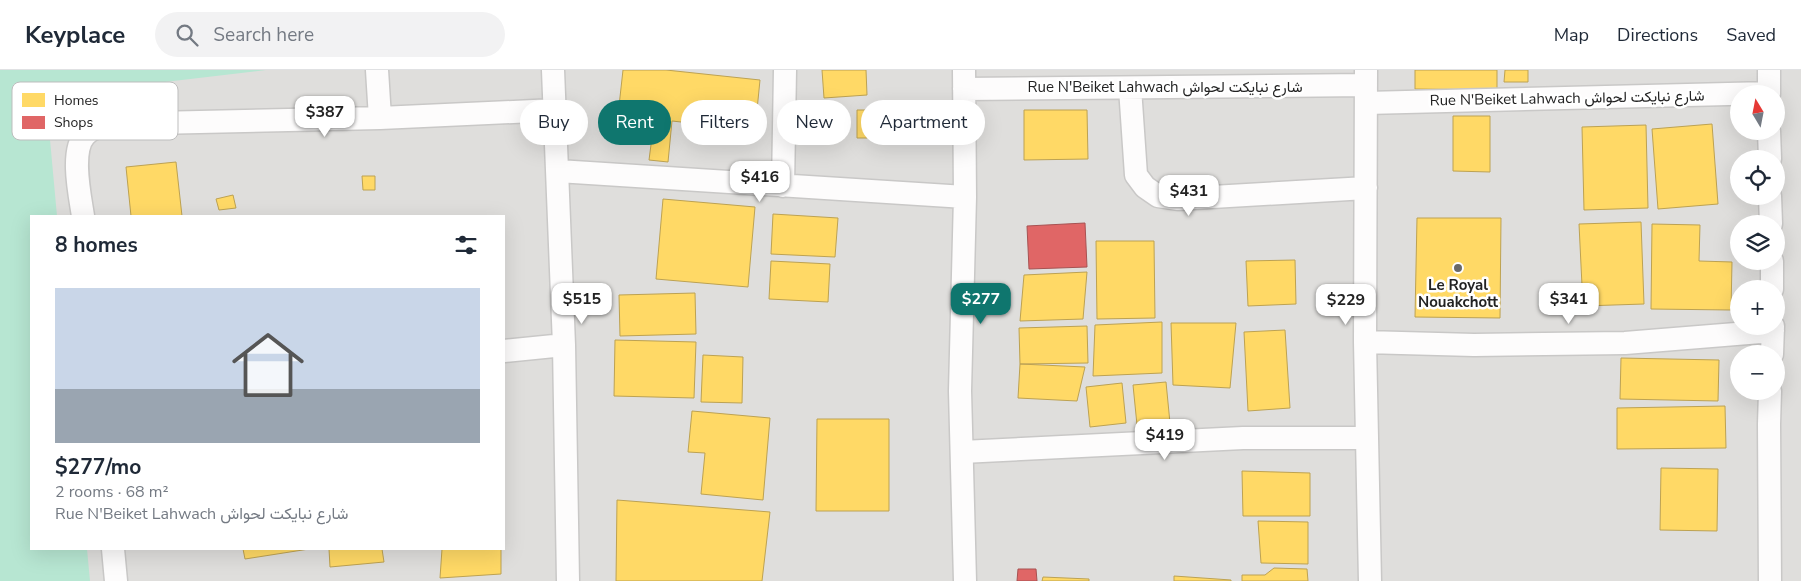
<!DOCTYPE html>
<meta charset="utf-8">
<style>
:root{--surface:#fff;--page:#f2f2f3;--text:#1f2937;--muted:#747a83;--line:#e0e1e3;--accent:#0f766e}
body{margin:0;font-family:"Nunito Sans",Vazirmatn,sans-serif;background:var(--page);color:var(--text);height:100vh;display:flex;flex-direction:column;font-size:19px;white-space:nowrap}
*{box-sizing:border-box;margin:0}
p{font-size:16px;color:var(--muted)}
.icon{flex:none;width:28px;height:28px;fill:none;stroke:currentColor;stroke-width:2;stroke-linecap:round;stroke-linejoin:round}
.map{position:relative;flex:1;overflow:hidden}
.sheet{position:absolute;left:30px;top:145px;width:475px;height:335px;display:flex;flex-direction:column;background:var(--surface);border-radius:0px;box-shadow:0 5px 20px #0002}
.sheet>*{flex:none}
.top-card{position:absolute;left:520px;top:30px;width:475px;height:45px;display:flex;gap:10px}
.needle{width:32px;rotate:350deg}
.controls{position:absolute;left:1730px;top:15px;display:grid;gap:10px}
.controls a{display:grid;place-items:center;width:55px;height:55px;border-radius:50%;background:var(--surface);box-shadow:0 5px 20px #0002;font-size:25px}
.price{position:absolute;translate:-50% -42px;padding:0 11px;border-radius:10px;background:#fff;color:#222;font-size:16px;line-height:32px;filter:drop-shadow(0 1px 2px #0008)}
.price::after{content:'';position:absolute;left:50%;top:30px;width:15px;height:11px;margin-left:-8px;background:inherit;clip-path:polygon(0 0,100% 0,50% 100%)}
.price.active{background:var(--accent);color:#fff}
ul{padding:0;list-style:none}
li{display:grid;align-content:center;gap:10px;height:265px;padding:0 25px}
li+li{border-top:1px solid var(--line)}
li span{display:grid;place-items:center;height:155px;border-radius:0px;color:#555}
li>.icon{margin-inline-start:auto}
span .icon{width:90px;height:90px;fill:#fffc;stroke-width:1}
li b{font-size:21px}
h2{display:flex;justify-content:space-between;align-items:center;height:60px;padding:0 25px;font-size:21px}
.chip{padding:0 18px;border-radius:22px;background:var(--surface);box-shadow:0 5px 20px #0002;font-size:18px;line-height:45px}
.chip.active{background:var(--accent);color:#fff}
header{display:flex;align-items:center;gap:30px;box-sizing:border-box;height:70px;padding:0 25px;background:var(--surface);border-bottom:1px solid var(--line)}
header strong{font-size:24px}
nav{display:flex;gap:28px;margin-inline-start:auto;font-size:18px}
.search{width:350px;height:45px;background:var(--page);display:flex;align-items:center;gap:12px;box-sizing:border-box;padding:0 18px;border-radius:28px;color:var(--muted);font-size:19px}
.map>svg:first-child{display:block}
.residential{fill:#dfdedc;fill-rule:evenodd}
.pitch{fill:#b7e6d2}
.homes{fill:#ffd966;stroke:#bda252}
.shops{fill:#e06666;stroke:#a75252}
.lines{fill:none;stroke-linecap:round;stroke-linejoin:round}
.street-casing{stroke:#c9c8c7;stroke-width:25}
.street{stroke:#fdfcfc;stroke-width:22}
.poi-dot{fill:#6a6968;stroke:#fff;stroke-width:2}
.labels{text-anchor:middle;stroke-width:5;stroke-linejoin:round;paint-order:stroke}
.street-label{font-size:15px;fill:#222;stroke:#fff}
.poi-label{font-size:15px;font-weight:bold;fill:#222;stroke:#fff}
.key{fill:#fff;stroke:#bdbdbd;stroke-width:1}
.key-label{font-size:14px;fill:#222}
</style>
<header>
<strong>Keyplace</strong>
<div class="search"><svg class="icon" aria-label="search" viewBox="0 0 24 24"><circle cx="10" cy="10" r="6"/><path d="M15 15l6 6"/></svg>Search here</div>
<nav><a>Map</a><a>Directions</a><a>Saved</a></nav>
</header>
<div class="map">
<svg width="1801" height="511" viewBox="0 0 1801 511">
<rect width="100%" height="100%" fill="#f0eeeb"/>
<path class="residential" d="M 0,0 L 1801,0 L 1801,511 L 0,511 ZM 1739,24 L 1776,24 L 1776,61 L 1739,61 ZM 1739,89 L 1776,89 L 1776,126 L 1739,126 ZM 31,146 L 504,146 L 504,479 L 31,479 ZM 1739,154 L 1776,154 L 1776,191 L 1739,191 ZM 1739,219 L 1776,219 L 1776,256 L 1739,256 ZM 1739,284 L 1776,284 L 1776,321 L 1739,321 Z"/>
<path class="pitch" d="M 0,0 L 266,0 L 46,26 L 57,146 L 31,146 L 31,479 L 87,479 L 90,511 L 0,511 Z"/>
<path class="homes" d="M 623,0 L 666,0 L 760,10 L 755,60 L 672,51 L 668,92 L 649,90 L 652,67 L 616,63 Z
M 822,0 L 866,0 L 867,25 L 824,28 Z
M 1415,0 L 1497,0 L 1497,20 L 1415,19 Z
M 1505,0 L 1528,0 L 1528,12 L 1504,12 Z
M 857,40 L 873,40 L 872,68 L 857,68 Z
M 1024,40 L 1087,40 L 1088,89 L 1024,90 Z
M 1453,46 L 1490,46 L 1490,102 L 1453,101 Z
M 1712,54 L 1718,134 L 1658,139 L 1652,59 Z
M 1646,55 L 1648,138 L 1584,140 L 1582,57 Z
M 176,92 L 182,146 L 131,146 L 126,97 Z
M 362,106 L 375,106 L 375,120 L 363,120 Z
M 233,125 L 236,138 L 219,140 L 216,129 Z
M 663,129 L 755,137 L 748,217 L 656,209 Z
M 773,144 L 838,148 L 835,187 L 771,184 Z
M 1417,148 L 1501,148 L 1500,248 L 1415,247 Z
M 1641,152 L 1644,234 L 1583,236 L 1579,154 Z
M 1652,154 L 1700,155 L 1699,191 L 1732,192 L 1731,240 L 1651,239 Z
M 1096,171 L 1154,171 L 1155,248 L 1097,249 Z
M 1295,190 L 1296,234 L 1248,236 L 1246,191 Z
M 771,191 L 830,194 L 828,232 L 769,229 Z
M 1087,202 L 1083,249 L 1020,251 L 1024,205 Z
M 695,223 L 696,264 L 620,266 L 619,225 Z
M 1162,252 L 1162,303 L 1093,306 L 1095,255 Z
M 1171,253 L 1236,253 L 1230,318 L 1173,315 Z
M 1087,256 L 1088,293 L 1020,294 L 1019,258 Z
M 1285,260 L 1290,338 L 1248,341 L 1244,262 Z
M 615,270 L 696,272 L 694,328 L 614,326 Z
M 703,285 L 743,287 L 742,333 L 701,332 Z
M 1621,288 L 1719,290 L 1718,331 L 1620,329 Z
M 1020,294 L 1085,297 L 1077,331 L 1018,328 Z
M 1166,312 L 1170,353 L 1137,355 L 1133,315 Z
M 1122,313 L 1126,353 L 1090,357 L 1086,317 Z
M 1725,336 L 1726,378 L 1617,379 L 1617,338 Z
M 692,341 L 770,348 L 763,430 L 701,424 L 705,383 L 688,382 Z
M 817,349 L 889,349 L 889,441 L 816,441 Z
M 1661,398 L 1718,399 L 1717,461 L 1660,460 Z
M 1242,401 L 1310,403 L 1310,446 L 1243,446 Z
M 617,430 L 770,442 L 762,511 L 616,511 Z
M 1258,451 L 1308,452 L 1308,494 L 1261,493 Z
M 243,479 L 309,479 L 245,489 Z
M 329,479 L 382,479 L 384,492 L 330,497 Z
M 442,479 L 501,479 L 501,504 L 440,508 Z
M 1274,498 L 1307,499 L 1308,511 L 1242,511 L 1242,505 L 1265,505 Z
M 1174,506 L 1231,510 L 1231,511 L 1174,511 Z
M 1043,507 L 1089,509 L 1089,511 L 1042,511 Z"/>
<path class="shops" d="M 1085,153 L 1087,197 L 1029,199 L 1027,156 Z
M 1018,499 L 1036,499 L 1037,511 L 1017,511 Z"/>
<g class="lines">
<defs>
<path id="street" d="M 377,0 L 380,48
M 553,0 L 564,275 L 568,511
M 964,0 L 965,127 L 960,321 L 965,511
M 1366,0 L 1365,272 L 1370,511
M 1130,18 L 1136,105 L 1145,117 L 1158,126 L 1178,129 L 1366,118
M 964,19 L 1366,15
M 1769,24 L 1769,0
M 1366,33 L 1769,23
M 1769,61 L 1770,89
M 558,101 L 965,127
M 783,116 L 785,0
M 1770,126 L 1771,154
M 83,146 C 80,126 70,81 85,65 C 91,58 100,56 109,54 L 380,48 L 555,40
M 1772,191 L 1772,219
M 1365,272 L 1474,275 L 1625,273 L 1773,261
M 504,281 L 564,275
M 1772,284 L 1773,256
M 962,382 L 1243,368 L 1367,368
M 113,479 L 116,511
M 1770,511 L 1769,354 L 1770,321"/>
</defs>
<use href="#street" class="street-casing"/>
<use href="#street" class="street"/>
</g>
<circle class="poi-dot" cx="1458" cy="198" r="5"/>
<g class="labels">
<g class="street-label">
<text x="1165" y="22">Rue N'Beiket Lahwach شارع نبايكت لحواش</text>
<text transform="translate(1567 28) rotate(-1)" y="5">Rue N'Beiket Lahwach شارع نبايكت لحواش</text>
</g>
<g class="poi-label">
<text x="1458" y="220">Le Royal<tspan x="1458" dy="17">Nouakchott</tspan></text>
</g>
</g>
<rect x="12" y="12" width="166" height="58" rx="8" class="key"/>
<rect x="22" y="23" width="23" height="14" fill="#ffd966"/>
<rect x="22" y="46" width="23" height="13" fill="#e06666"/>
<g class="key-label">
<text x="54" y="35">Homes</text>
<text x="54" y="57">Shops</text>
</g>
</svg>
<div class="controls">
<a><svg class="needle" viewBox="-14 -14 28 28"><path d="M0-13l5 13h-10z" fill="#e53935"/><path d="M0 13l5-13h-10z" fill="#747a83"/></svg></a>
<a><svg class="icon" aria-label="locate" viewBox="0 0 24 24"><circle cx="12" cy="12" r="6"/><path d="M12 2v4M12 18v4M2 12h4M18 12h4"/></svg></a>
<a><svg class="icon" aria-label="layers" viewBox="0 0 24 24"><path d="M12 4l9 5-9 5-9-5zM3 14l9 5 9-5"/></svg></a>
<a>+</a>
<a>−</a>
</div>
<b class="price" style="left:325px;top:68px">$387</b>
<b class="price" style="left:760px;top:133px">$416</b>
<b class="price" style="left:1189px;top:147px">$431</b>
<b class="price" style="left:582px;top:255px">$515</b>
<b class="price active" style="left:981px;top:255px">$277</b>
<b class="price" style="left:1569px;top:255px">$341</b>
<b class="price" style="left:1346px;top:256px">$229</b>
<b class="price" style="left:1165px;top:391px">$419</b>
<div class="top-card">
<a class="chip">Buy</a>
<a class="chip active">Rent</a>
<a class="chip">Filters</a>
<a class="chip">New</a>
<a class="chip">Apartment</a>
</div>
<section class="sheet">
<h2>8 homes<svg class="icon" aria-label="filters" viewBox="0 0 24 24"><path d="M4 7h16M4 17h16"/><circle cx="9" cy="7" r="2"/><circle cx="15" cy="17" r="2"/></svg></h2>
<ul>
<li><span style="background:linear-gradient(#c9d6e8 65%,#9aa5b1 0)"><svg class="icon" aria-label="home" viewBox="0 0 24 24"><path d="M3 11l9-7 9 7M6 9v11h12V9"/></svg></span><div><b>$277/mo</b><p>2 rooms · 68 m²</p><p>Rue N'Beiket Lahwach شارع نبايكت لحواش</p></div></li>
</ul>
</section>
</div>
